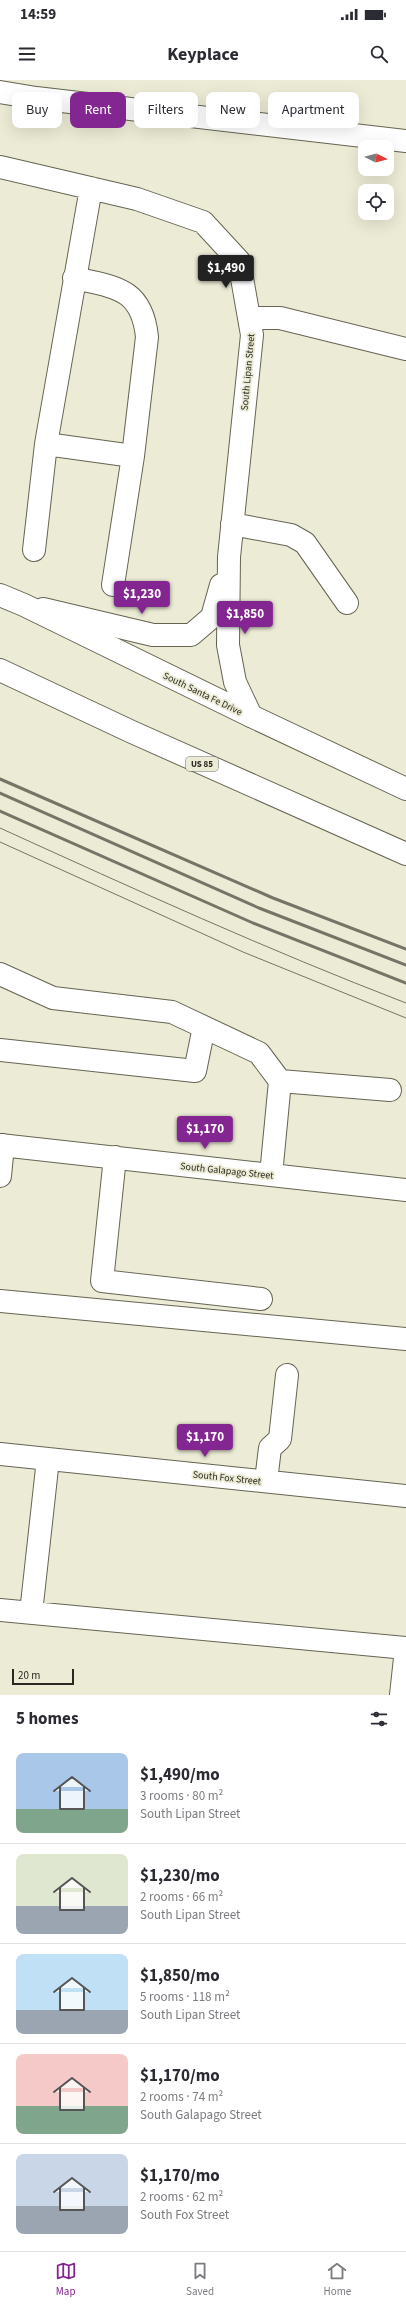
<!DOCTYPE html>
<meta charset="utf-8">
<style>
:root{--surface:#fff;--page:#f7f7f7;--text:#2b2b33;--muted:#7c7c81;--line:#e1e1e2;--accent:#842691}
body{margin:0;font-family:"Source Sans 3",sans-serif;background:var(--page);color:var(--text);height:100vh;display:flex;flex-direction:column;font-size:15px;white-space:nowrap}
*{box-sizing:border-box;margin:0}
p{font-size:13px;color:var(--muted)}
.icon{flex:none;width:22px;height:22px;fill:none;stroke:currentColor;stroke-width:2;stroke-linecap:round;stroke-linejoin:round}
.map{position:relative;height:1615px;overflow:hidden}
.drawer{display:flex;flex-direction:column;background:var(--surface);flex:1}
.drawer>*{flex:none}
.guide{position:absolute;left:12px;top:12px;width:382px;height:36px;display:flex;gap:8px}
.needle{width:26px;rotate:96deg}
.fabs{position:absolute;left:358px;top:60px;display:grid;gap:8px}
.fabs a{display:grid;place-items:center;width:36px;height:36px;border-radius:8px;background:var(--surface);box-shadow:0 4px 16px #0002;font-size:20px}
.scale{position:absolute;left:12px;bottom:10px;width:62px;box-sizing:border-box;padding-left:4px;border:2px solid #292921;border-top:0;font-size:11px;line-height:14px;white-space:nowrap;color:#292921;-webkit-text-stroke:3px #ecebd5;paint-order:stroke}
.price{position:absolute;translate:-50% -34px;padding:0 9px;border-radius:4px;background:var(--accent);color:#fff;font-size:13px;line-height:26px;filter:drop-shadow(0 1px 2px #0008)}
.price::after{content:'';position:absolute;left:50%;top:24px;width:12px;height:9px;margin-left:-6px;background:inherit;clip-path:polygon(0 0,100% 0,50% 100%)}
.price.current{background:#222;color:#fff}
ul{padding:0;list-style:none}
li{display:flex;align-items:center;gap:12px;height:100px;padding:0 16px}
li+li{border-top:1px solid var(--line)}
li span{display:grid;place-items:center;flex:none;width:112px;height:80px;border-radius:8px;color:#555}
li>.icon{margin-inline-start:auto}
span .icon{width:48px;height:48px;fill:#fffc;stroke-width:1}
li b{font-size:17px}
h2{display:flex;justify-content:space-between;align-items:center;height:48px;padding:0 16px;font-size:17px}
.tag{padding:0 14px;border-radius:8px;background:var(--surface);box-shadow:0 4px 16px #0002;font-size:14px;line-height:36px}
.tag.current{background:var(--accent);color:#fff}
.status{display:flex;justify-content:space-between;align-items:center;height:28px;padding:0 20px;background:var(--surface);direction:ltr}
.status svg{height:11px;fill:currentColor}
header{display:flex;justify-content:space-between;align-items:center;height:52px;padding:0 16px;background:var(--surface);font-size:18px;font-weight:700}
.tabs{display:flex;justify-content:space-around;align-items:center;height:56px;border-top:1px solid var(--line);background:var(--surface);font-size:11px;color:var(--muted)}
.tabs a{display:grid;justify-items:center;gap:2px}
.tabs .current{color:var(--accent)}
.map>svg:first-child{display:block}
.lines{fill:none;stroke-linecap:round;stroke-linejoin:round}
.minor-casing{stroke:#656452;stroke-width:24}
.highway-casing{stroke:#656452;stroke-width:24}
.minor{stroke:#fff;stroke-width:22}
.highway{stroke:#fff;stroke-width:22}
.tram{stroke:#757567;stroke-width:1}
.rail{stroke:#757567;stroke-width:3}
.labels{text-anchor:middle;stroke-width:3.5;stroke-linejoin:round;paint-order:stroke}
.shield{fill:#ecebd5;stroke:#646357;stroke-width:1}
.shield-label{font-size:9px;font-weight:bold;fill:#292921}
.street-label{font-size:10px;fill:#292921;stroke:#ecebd5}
</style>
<div class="status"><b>14:59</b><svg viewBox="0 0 49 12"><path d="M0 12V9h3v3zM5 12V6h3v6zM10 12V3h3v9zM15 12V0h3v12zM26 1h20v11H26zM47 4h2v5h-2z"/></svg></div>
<header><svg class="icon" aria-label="menu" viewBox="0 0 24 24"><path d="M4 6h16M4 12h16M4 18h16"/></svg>Keyplace<svg class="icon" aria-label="search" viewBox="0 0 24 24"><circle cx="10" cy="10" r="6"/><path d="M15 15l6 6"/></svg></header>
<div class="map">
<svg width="406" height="1615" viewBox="0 0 406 1615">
<rect width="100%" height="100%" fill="#ecebd5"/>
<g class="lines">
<defs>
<path id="minor" d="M 0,12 L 36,18 L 406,61
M 0,87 L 137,119 L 203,142 L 239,181 L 252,255 L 229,477 L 228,565 L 235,602 L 251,636
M 74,198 C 115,207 142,208 147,257 L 133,376 L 113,505
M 249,238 L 280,238 L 406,269
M 46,364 L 133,376
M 232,444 L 291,455 L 305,463 L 347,523
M 34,470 L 46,364 L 91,108
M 43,529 L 153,555 L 191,555 L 212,537 L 221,505
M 0,894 L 53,918 L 172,932 L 259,973 L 280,1001 L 271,1095
M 0,970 L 195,991 L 204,947
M 280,1001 L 390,1010
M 0,1065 L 406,1110
M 115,1077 L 102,1201 L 261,1219
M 0,1096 L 3,1065
M 0,1221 L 406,1259
M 0,1374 L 406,1416
M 266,1401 L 270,1368 L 280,1359 L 287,1295
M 0,1530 L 406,1568
M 31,1533 L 48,1379
M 401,1615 L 406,1569"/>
<path id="highway" d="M 0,515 L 24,525 L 251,636 L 406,709
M 0,590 L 132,652 L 406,774"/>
</defs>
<use href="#minor" class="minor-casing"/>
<use href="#highway" class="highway-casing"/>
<use href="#minor" class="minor"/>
<use href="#highway" class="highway"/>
<path class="tram" d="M 0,748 C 134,809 268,870 406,923
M 0,762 L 243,872 L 406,938"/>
<path class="rail" d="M 0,699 L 273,818 L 406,869
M 0,713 L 259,828 L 406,885
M 0,731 L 253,843 L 406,903"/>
</g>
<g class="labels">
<rect class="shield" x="186" y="677" width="32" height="14" rx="3"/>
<g class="shield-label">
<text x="202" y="687">US 85</text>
</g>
<g class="street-label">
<text transform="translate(247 292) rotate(-85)" y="4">South Lipan Street</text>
<text transform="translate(203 613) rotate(26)" y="4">South Santa Fe Drive</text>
<text transform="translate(227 1090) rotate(6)" y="4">South Galapago Street</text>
<text transform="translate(227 1397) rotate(6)" y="4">South Fox Street</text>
</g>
</g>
</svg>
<div class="fabs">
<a><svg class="needle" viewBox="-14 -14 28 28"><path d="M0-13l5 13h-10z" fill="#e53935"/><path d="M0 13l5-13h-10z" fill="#7c7c81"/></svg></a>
<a><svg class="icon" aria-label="locate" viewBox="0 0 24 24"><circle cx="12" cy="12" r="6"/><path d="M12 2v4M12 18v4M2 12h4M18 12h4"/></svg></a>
</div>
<div class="scale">20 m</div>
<b class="price current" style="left:226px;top:209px">$1,490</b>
<b class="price" style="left:142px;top:535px">$1,230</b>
<b class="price" style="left:245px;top:555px">$1,850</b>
<b class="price" style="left:205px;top:1070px">$1,170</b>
<b class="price" style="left:205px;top:1378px">$1,170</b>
<div class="guide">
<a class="tag">Buy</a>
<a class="tag current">Rent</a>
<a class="tag">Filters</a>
<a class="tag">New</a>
<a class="tag">Apartment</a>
</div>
</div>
<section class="drawer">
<h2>5 homes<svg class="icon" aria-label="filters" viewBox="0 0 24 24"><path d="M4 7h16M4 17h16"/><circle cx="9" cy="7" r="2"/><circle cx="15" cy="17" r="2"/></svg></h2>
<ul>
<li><span style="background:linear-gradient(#a9c7e8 70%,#7fa58c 0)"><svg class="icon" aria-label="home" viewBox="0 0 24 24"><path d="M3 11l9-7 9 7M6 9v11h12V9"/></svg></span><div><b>$1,490/mo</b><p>3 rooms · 80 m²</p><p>South Lipan Street</p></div></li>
<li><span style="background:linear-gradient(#dfe7d0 65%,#9aa5b1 0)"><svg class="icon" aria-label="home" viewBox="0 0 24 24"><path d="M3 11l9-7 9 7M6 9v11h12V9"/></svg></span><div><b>$1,230/mo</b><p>2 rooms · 66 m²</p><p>South Lipan Street</p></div></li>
<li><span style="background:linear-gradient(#bfe0f5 70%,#9aa5b1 0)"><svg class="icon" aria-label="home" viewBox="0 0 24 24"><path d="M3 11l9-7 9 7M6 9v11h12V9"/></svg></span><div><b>$1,850/mo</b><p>5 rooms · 118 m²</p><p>South Lipan Street</p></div></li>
<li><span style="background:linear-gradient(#f6c9c9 65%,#7fa58c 0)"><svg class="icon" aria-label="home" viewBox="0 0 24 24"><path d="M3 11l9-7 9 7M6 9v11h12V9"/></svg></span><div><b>$1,170/mo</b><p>2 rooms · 74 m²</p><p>South Galapago Street</p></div></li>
<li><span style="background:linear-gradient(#c9d6e8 65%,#9aa5b1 0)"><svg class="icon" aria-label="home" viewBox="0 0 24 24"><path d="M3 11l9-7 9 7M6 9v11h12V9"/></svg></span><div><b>$1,170/mo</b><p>2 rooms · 62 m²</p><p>South Fox Street</p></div></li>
</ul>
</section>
<nav class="tabs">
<a class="current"><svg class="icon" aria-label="map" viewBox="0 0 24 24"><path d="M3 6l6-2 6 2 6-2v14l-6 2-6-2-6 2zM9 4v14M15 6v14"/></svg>Map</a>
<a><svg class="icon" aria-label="saved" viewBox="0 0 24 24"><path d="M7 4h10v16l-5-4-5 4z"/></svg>Saved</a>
<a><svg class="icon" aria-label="home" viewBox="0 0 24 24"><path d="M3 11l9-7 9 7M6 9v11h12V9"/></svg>Home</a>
</nav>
